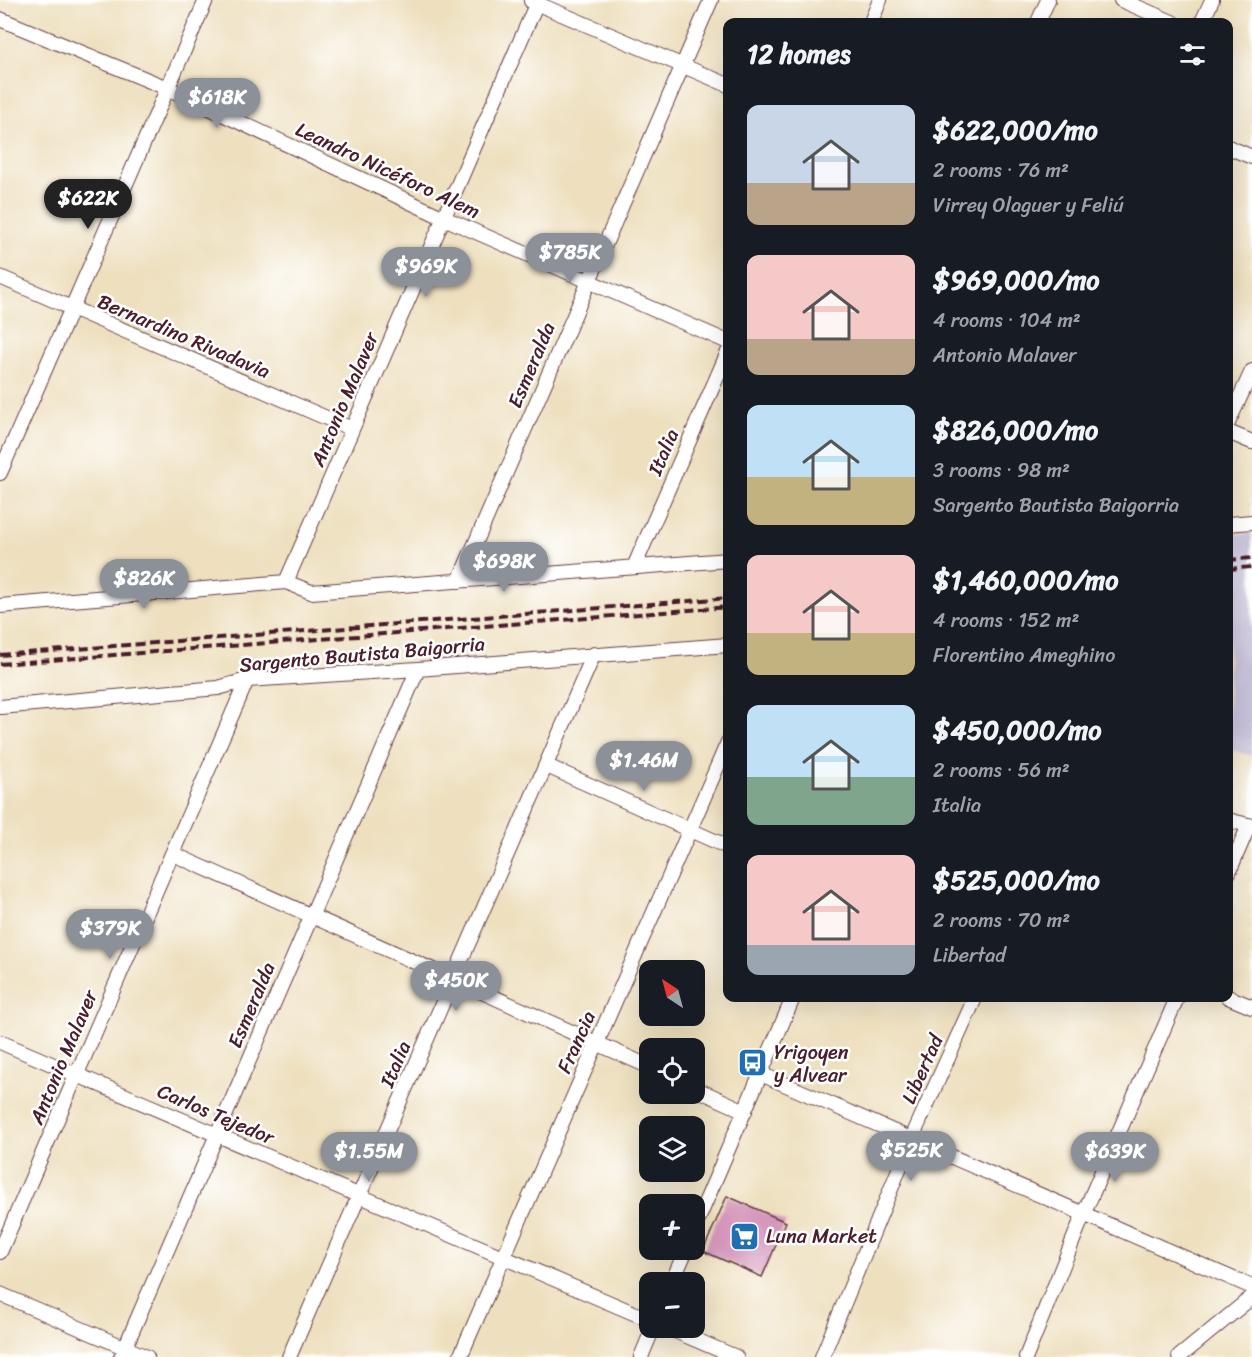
<!DOCTYPE html>
<meta charset="utf-8">
<style>
:root{--surface:#171b24;--page:#242831;--text:#f1f3f6;--muted:#9ea1a6;--accent:#8c9099}
body{margin:0;font-family:Sriracha,sans-serif;background:var(--page);color:var(--text);height:100vh;display:flex;flex-direction:column;font-size:22px;white-space:nowrap}
*{box-sizing:border-box;margin:0}
p{font-size:20px;color:var(--muted)}
.icon{flex:none;width:33px;height:33px;fill:none;stroke:currentColor;stroke-width:2;stroke-linecap:round;stroke-linejoin:round}
.map{position:relative;flex:1;overflow:hidden}
.panel{position:absolute;left:723px;top:18px;width:510px;height:984px;display:flex;flex-direction:column;background:var(--surface);border-radius:12px;box-shadow:0 6px 24px #0002}
.panel>*{flex:none}
.needle{width:39px;rotate:324deg}
.controls{position:absolute;left:639px;top:960px;display:grid;gap:12px}
.controls a{display:grid;place-items:center;width:66px;height:66px;border-radius:12px;background:var(--surface);box-shadow:0 6px 24px #0002;font-size:30px}
.price{position:absolute;translate:-50% -51px;padding:0 14px;border-radius:21px;background:var(--accent);color:#fff;font-size:20px;line-height:39px;filter:drop-shadow(0 2px 3px #0008)}
.price::after{content:'';position:absolute;left:50%;top:36px;width:18px;height:14px;margin-left:-9px;background:inherit;clip-path:polygon(0 0,100% 0,50% 100%)}
.price.active{background:#222;color:#fff}
ul{padding:0;list-style:none}
li{display:flex;align-items:center;gap:18px;height:150px;padding:0 24px}
li span{display:grid;place-items:center;flex:none;width:168px;height:120px;border-radius:12px;color:#555}
li>.icon{margin-inline-start:auto}
span .icon{width:72px;height:72px;fill:#fffc;stroke-width:1}
li b{font-size:26px}
h2{display:flex;justify-content:space-between;align-items:center;height:72px;padding:0 24px;font-size:26px}
.map>svg:first-child{display:block}
.industrial{fill:#c6c0d9}
.building{fill:#d597bc}
.lines{fill:none;stroke-linecap:round;stroke-linejoin:round}
.minor-casing{stroke:#633c41;stroke-width:16}
.minor{stroke:#fff;stroke-width:14}
.rail{stroke:#4a1f2b;stroke-width:4;stroke-dasharray:9 4.5;stroke-linecap:butt}
.labels{text-anchor:middle;stroke-width:5;stroke-linejoin:round;paint-order:stroke}
.street-label{font-size:20px;fill:#4a1f2b;stroke:#fff}
.poi-label{font-size:20px;fill:#4a1f2b;stroke:#fff;text-anchor:start}
</style>
<div class="map">
<svg width="1252" height="1357" viewBox="0 0 1252 1357">
<rect width="100%" height="100%" fill="#fff"/>
<filter id="ink" filterUnits="userSpaceOnUse"><feTurbulence type="fractalNoise" baseFrequency=".0167" numOctaves="2"/><feDisplacementMap in="SourceGraphic" scale="12" xChannelSelector="R" yChannelSelector="G"/><feConvolveMatrix kernelMatrix="1 2 1 2 8 2 1 2 1" color-interpolation-filters="sRGB"/></filter>
<filter id="wash" filterUnits="userSpaceOnUse"><feTurbulence type="fractalNoise" baseFrequency=".008" numOctaves="4" result="noise"/><feDisplacementMap in="SourceGraphic" scale="24" xChannelSelector="R" yChannelSelector="G"/><feGaussianBlur stdDeviation="1.35" result="paint"/><feColorMatrix in="noise" values="0 0 0 0 0 0 0 0 0 0 0 0 0 0 0 0 0 1.4 0 .05"/><feComposite in="paint" operator="in"/></filter>
<g filter="url(#wash)">
<rect width="100%" height="100%" fill="#eee0bf"/>
<path class="industrial" d="M 1252,533 L 1252,756 L 1228,749 L 1229,535 Z"/>
<g id="blocks">
<path class="building" d="M 727,1196 L 786,1222 L 762,1277 L 703,1251 Z"/>
</g>
</g>
<g filter="url(#ink)">
<use href="#blocks" fill-opacity="0" stroke="#633c41" stroke-width="1.5"/>
<g class="lines">
<defs>
<path id="minor" d="M 1121,0 L 1172,22
M 531,1 L 728,85
M 0,19 L 167,88 L 444,218 L 728,342
M 871,22 L 880,0
M 1038,22 L 1048,0
M 1202,22 L 1212,0
M 1228,147 L 1252,157
M 0,277 L 352,429
M 1228,423 L 1252,371
M 1228,432 L 1252,442
M 0,473 L 206,0
M 1228,524 L 1252,522
M 634,567 L 728,352
M 459,581 L 711,0
M 286,582 L 538,0
M 0,606 L 286,582 L 311,592 L 728,560
M 0,707 L 218,688 L 247,680 L 418,669 L 728,645
M 547,766 L 728,847
M 1228,820 L 1252,826
M 173,854 L 650,1067
M 1228,874 L 1249,825
M 1228,997 L 1252,1007
M 0,1042 L 650,1320
M 761,1074 L 1252,1287
M 694,1088 L 745,1111
M 694,1229 L 793,998
M 0,1252 L 247,680
M 672,1282 L 686,1250
M 0,1294 L 147,1357
M 668,1328 L 736,1357
M 121,1357 L 418,669
M 289,1357 L 594,654
M 460,1357 L 728,742
M 641,1357 L 653,1328
M 822,1357 L 911,1140 L 975,998
M 1026,1357 L 1084,1213 L 1177,998
M 1179,1357 L 1252,1297"/>
</defs>
<use href="#minor" class="minor-casing"/>
<use href="#minor" class="minor"/>
<path class="rail" d="M 1228,560 L 1252,558
M 1228,569 L 1252,567
M 0,655 L 728,598
M 0,664 L 728,607"/>
</g>
</g>
<defs>
<symbol id="bus-square" viewBox="-11 -11 22 22"><rect x="-9" y="-9" width="18" height="18" rx="4" fill="#1f6fb2" stroke="#fff"/><path d="M-5-6H5V4H4V6H2V4H-2V6H-4V4H-5ZM-3.5-4V0h7V-4ZM-3.5 1.2v1.5H-2V1.2ZM2 1.2v1.5H3.5V1.2Z" fill="#fff"/></symbol>
<symbol id="supermarket-square" viewBox="-11 -11 22 22"><rect x="-9" y="-9" width="18" height="18" rx="4" fill="#1f6fb2" stroke="#fff"/><path d="M-6-5.5h2.5l.6 2H6L4.5 2H-2.5L-4.4-4H-6ZM-1.5 3.2a1.3 1.3 0 1 0 .1 0ZM3 3.2a1.3 1.3 0 1 0 .1 0Z" fill="#fff"/></symbol>
</defs>
<g fill-rule="evenodd">
<use href="#bus-square" x="736" y="1046" width="33" height="33"/>
<use href="#supermarket-square" x="728" y="1220" width="33" height="33"/>
</g>
<g class="labels">
<g class="street-label">
<text transform="translate(388 170) rotate(25)" y="7">Leandro Nicéforo Alem</text>
<text transform="translate(184 336) rotate(23)" y="7">Bernardino Rivadavia</text>
<text transform="translate(531 365) rotate(-67)" y="7">Esmeralda</text>
<text transform="translate(344 399) rotate(-67)" y="7">Antonio Malaver</text>
<text transform="translate(663 452) rotate(-67)" y="7">Italia</text>
<text transform="translate(362 654) rotate(-5)" y="7">Sargento Bautista Baigorria</text>
<text transform="translate(251 1005) rotate(-67)" y="7">Esmeralda</text>
<text transform="translate(576 1042) rotate(-66)" y="7">Francia</text>
<text transform="translate(63 1057) rotate(-67)" y="7">Antonio Malaver</text>
<text transform="translate(395 1064) rotate(-67)" y="7">Italia</text>
<text transform="translate(922 1069) rotate(-66)" y="7">Libertad</text>
<text transform="translate(216 1114) rotate(23)" y="7">Carlos Tejedor</text>
</g>
<g class="poi-label">
<text x="774" y="1059">Yrigoyen<tspan x="774" dy="23">y Alvear</tspan></text>
<text x="766" y="1243">Luna Market</text>
</g>
</g>
</svg>
<div class="controls">
<a><svg class="needle" viewBox="-14 -14 28 28"><path d="M0-13l5 13h-10z" fill="#e53935"/><path d="M0 13l5-13h-10z" fill="#9ea1a6"/></svg></a>
<a><svg class="icon" aria-label="locate" viewBox="0 0 24 24"><circle cx="12" cy="12" r="6"/><path d="M12 2v4M12 18v4M2 12h4M18 12h4"/></svg></a>
<a><svg class="icon" aria-label="layers" viewBox="0 0 24 24"><path d="M12 4l9 5-9 5-9-5zM3 14l9 5 9-5"/></svg></a>
<a>+</a>
<a>−</a>
</div>
<b class="price" style="left:217px;top:129px">$618K</b>
<b class="price active" style="left:88px;top:230px">$622K</b>
<b class="price" style="left:570px;top:284px">$785K</b>
<b class="price" style="left:426px;top:298px">$969K</b>
<b class="price" style="left:504px;top:593px">$698K</b>
<b class="price" style="left:144px;top:610px">$826K</b>
<b class="price" style="left:644px;top:792px">$1.46M</b>
<b class="price" style="left:110px;top:960px">$379K</b>
<b class="price" style="left:456px;top:1012px">$450K</b>
<b class="price" style="left:911px;top:1182px">$525K</b>
<b class="price" style="left:369px;top:1183px">$1.55M</b>
<b class="price" style="left:1115px;top:1183px">$639K</b>
<section class="panel">
<h2>12 homes<svg class="icon" aria-label="filters" viewBox="0 0 24 24"><path d="M4 7h16M4 17h16"/><circle cx="9" cy="7" r="2"/><circle cx="15" cy="17" r="2"/></svg></h2>
<ul>
<li><span style="background:linear-gradient(#c9d6e8 65%,#b9a48a 0)"><svg class="icon" aria-label="home" viewBox="0 0 24 24"><path d="M3 11l9-7 9 7M6 9v11h12V9"/></svg></span><div><b>$622,000/mo</b><p>2 rooms · 76 m²</p><p>Virrey Olaguer y Feliú</p></div></li>
<li><span style="background:linear-gradient(#f6c9c9 70%,#b9a48a 0)"><svg class="icon" aria-label="home" viewBox="0 0 24 24"><path d="M3 11l9-7 9 7M6 9v11h12V9"/></svg></span><div><b>$969,000/mo</b><p>4 rooms · 104 m²</p><p>Antonio Malaver</p></div></li>
<li><span style="background:linear-gradient(#bfe0f5 60%,#c2b280 0)"><svg class="icon" aria-label="home" viewBox="0 0 24 24"><path d="M3 11l9-7 9 7M6 9v11h12V9"/></svg></span><div><b>$826,000/mo</b><p>3 rooms · 98 m²</p><p>Sargento Bautista Baigorria</p></div></li>
<li><span style="background:linear-gradient(#f6c9c9 65%,#c2b280 0)"><svg class="icon" aria-label="home" viewBox="0 0 24 24"><path d="M3 11l9-7 9 7M6 9v11h12V9"/></svg></span><div><b>$1,460,000/mo</b><p>4 rooms · 152 m²</p><p>Florentino Ameghino</p></div></li>
<li><span style="background:linear-gradient(#bfe0f5 60%,#7fa58c 0)"><svg class="icon" aria-label="home" viewBox="0 0 24 24"><path d="M3 11l9-7 9 7M6 9v11h12V9"/></svg></span><div><b>$450,000/mo</b><p>2 rooms · 56 m²</p><p>Italia</p></div></li>
<li><span style="background:linear-gradient(#f6c9c9 75%,#9aa5b1 0)"><svg class="icon" aria-label="home" viewBox="0 0 24 24"><path d="M3 11l9-7 9 7M6 9v11h12V9"/></svg></span><div><b>$525,000/mo</b><p>2 rooms · 70 m²</p><p>Libertad</p></div></li>
</ul>
</section>
</div>
